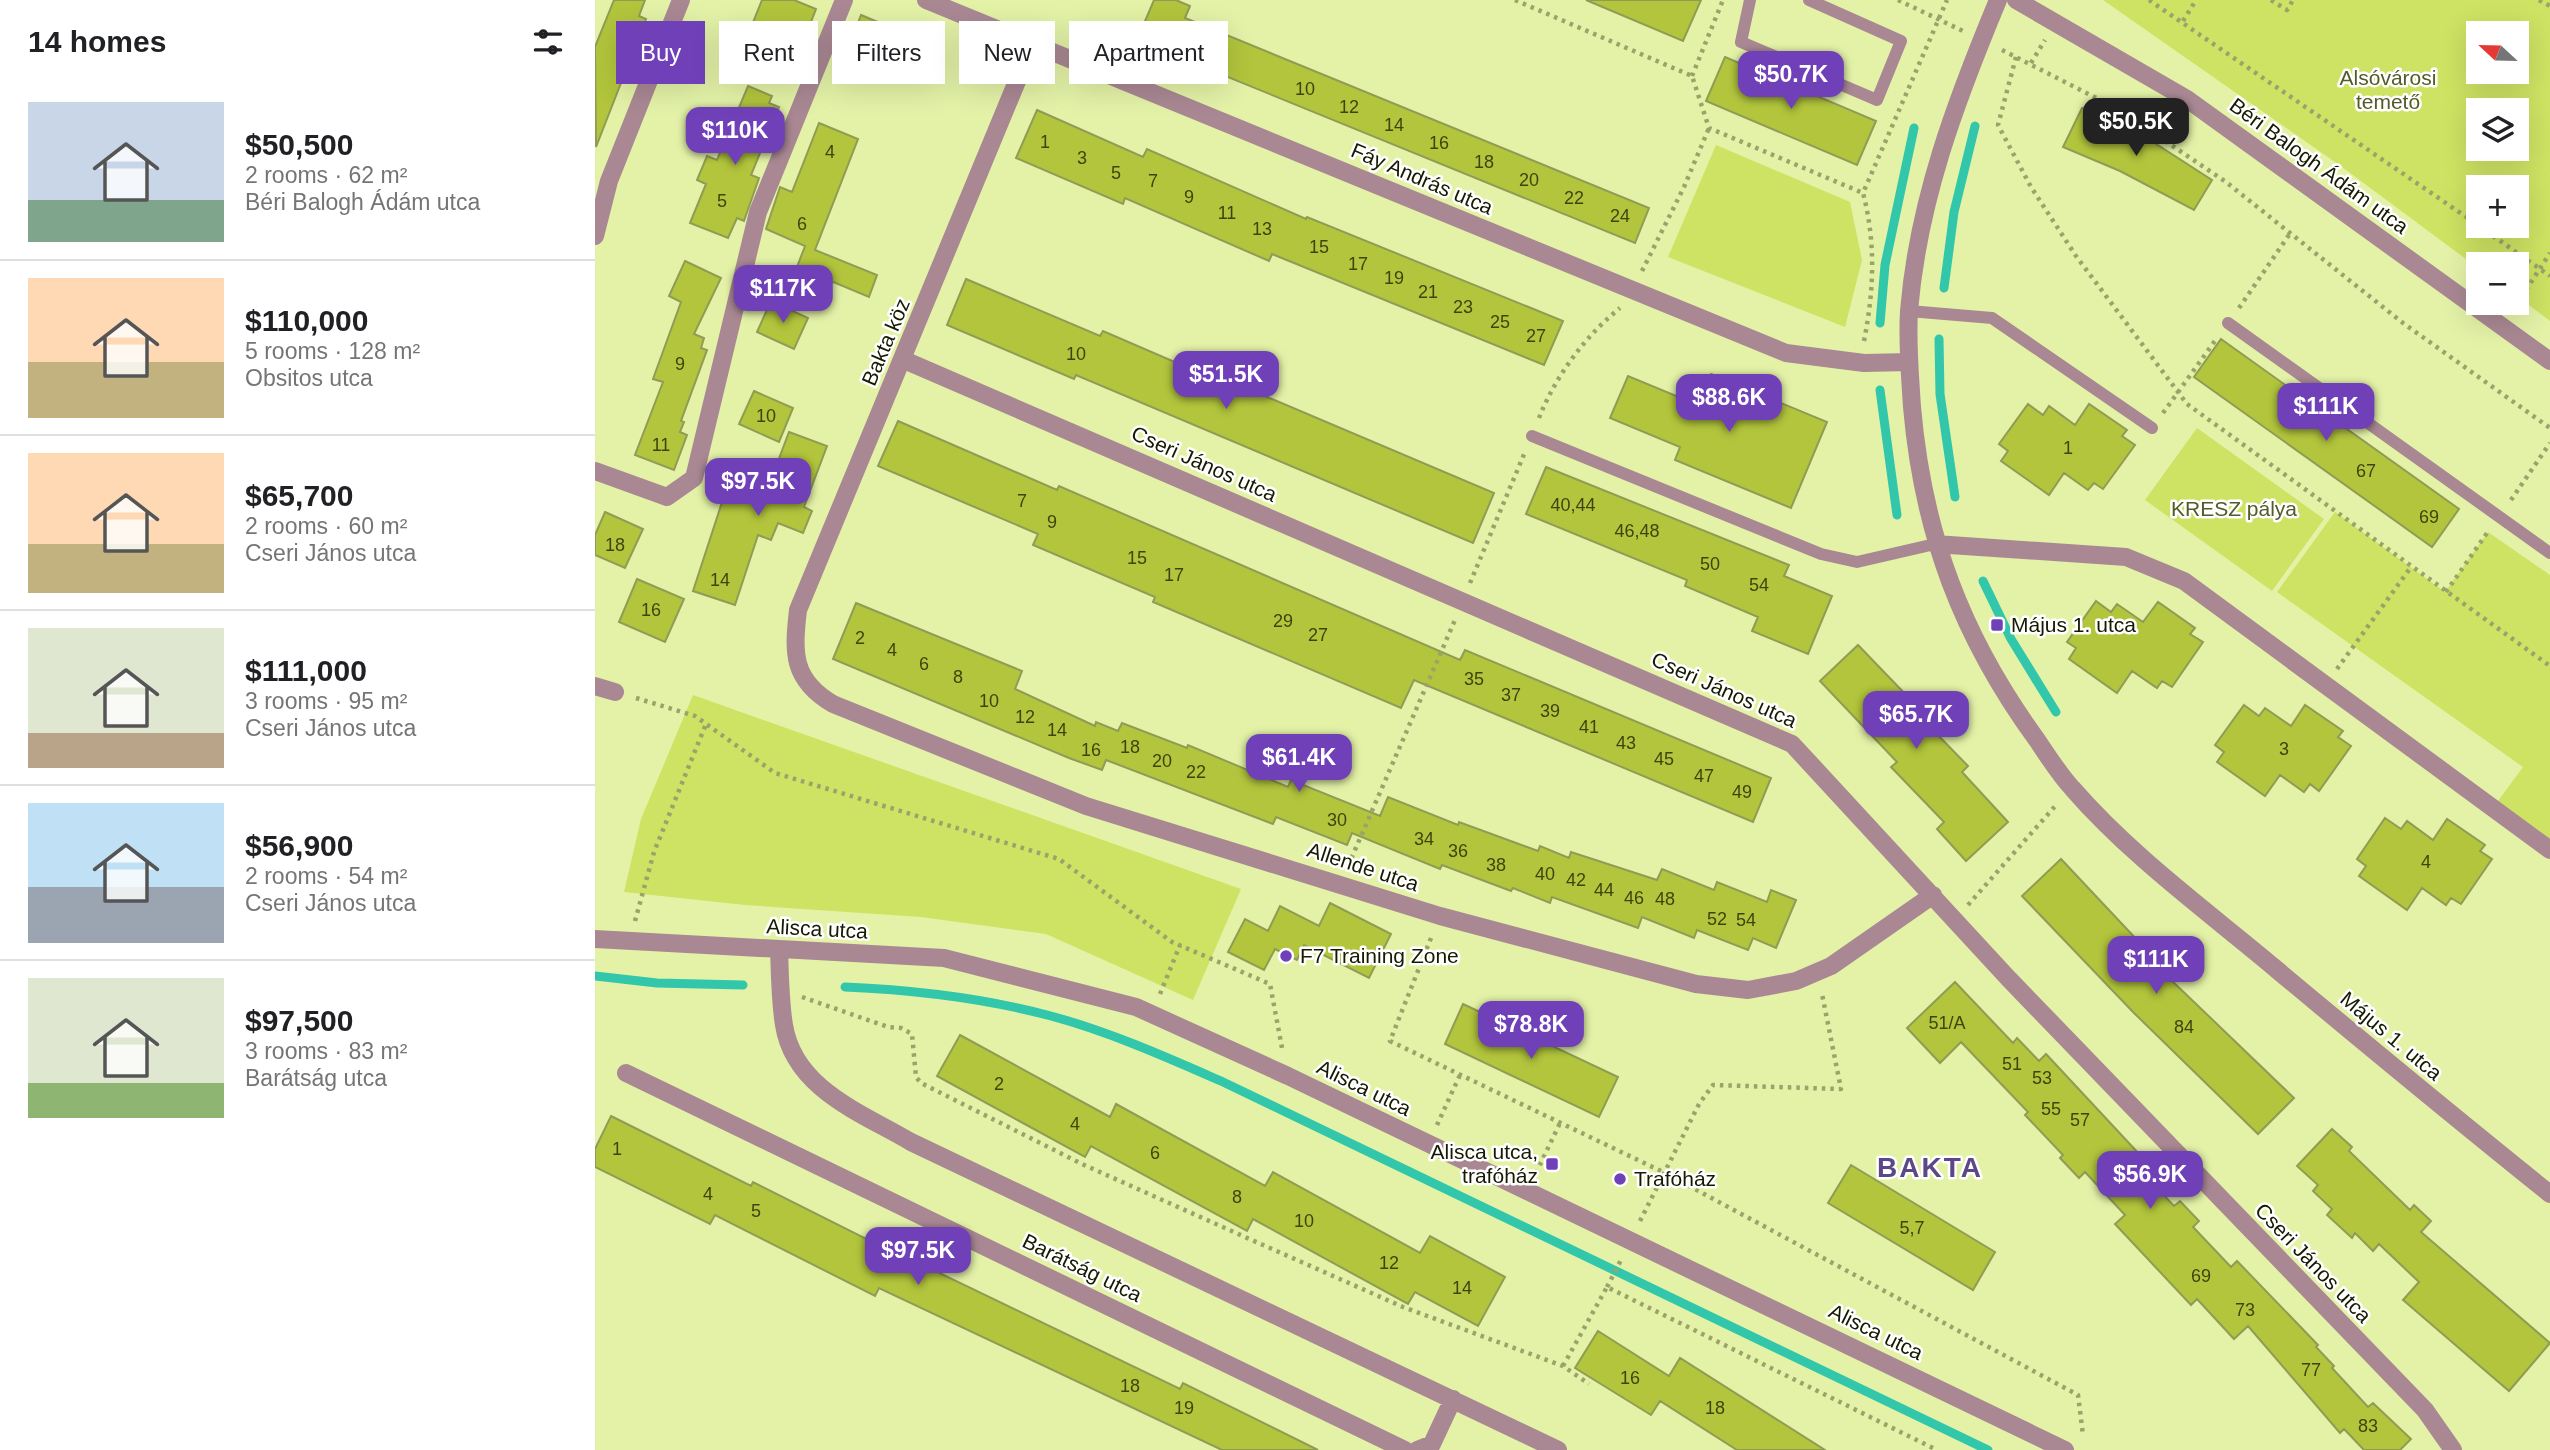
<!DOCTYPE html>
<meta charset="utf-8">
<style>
:root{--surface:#fff;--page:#f2f2f2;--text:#202124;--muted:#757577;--line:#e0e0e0;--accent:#6f40b8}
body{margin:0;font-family:Arial,sans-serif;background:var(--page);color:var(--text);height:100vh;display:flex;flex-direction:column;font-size:26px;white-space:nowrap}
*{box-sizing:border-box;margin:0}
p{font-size:23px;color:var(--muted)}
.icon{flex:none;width:38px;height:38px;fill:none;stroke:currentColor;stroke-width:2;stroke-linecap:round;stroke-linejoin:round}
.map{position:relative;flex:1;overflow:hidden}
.details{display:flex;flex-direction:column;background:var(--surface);width:595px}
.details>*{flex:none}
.top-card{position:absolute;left:21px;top:21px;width:665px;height:63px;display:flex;gap:14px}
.needle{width:46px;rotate:292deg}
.fabs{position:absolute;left:1871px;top:21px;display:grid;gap:14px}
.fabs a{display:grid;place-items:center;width:63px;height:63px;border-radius:0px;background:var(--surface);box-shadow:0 7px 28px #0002;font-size:35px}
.price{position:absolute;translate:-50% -60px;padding:0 16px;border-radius:14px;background:var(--accent);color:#fff;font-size:23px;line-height:46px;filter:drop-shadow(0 2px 4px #0008)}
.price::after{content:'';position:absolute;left:50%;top:42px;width:21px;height:16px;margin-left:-10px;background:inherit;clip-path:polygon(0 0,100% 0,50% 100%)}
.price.on{background:#222;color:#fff}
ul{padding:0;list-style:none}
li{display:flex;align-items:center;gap:21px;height:175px;padding:0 28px}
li+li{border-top:2px solid var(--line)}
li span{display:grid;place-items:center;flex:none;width:196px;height:140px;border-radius:0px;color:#555}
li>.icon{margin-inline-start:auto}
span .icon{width:84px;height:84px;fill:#fffc;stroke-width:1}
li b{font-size:30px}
h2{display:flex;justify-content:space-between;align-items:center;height:84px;padding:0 28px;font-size:30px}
.chip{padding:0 24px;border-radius:0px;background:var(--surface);box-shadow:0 7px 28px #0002;font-size:24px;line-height:63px}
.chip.on{background:var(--accent);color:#fff}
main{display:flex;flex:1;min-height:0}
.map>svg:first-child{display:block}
.green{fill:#cee263;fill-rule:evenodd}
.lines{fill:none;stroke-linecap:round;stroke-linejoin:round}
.stream{stroke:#32c6ab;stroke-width:9}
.building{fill:#b2c53c;stroke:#909c55;stroke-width:2}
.path{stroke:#99a46a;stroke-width:4.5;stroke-dasharray:3.5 5;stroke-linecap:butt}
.service{stroke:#a98893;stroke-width:12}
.minor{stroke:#a98893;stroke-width:18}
.tertiary{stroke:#a98893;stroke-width:18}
.poi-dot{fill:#6f40b8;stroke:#fff;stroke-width:2.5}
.labels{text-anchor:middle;stroke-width:5;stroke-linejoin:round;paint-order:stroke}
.number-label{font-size:18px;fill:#3d450f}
.park-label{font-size:21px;fill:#535c28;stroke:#fff}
.street-label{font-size:21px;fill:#161a00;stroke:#fff}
.poi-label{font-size:21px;fill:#161a00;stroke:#fff;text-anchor:start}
.district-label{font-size:28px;font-weight:bold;letter-spacing:2px;fill:#5c4886;stroke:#fff}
</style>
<main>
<section class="details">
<h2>14 homes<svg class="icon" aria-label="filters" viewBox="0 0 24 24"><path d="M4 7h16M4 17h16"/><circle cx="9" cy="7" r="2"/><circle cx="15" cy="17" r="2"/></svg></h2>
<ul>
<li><span style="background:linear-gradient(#c9d6e8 70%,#7fa58c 0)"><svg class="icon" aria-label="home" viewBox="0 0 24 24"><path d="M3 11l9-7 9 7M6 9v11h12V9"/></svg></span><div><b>$50,500</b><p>2 rooms · 62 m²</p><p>Béri Balogh Ádám utca</p></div></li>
<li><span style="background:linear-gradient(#ffd9b3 60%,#c2b280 0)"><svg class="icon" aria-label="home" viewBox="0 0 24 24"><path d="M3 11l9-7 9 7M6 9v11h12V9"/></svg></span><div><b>$110,000</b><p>5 rooms · 128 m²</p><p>Obsitos utca</p></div></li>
<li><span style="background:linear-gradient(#ffd9b3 65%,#c2b280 0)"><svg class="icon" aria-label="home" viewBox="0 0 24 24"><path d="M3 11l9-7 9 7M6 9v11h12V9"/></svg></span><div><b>$65,700</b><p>2 rooms · 60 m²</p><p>Cseri János utca</p></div></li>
<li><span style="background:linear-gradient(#dfe7d0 75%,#b9a48a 0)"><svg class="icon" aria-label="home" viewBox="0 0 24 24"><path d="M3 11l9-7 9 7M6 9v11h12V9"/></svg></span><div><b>$111,000</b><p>3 rooms · 95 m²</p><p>Cseri János utca</p></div></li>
<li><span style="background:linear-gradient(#bfe0f5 60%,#9aa5b1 0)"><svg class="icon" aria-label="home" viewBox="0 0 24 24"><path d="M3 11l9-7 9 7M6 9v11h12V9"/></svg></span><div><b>$56,900</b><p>2 rooms · 54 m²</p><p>Cseri János utca</p></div></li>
<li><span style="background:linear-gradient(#dfe7d0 75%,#8fb573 0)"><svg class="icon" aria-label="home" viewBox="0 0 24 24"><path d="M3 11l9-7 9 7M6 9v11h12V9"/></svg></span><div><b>$97,500</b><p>3 rooms · 83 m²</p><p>Barátság utca</p></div></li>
</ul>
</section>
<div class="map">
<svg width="1955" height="1450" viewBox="0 0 1955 1450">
<rect width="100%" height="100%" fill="#e3f2a7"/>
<path class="green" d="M 1508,0 L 1955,0 L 1955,321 L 1922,296 L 1922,264 L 1883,264 L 1883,268 L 1747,167 ZM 1922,33 L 1922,72 L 1883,72 L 1883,33 ZM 1922,110 L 1922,149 L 1883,149 L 1883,110 ZM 1883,187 L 1922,187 L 1922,226 L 1883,226 Z
M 1121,145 L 1255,202 L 1267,260 L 1250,327 L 1073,257 Z
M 1602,428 L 1729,519 L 1677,591 L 1550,500 Z
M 1740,512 L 1850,592 L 1893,532 L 1955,575 L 1955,844 L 1897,809 L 1928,767 L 1682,592 Z
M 98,695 L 646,889 L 598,1000 L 451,934 L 326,917 L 150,905 L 29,892 L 46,819 Z"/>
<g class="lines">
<path class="stream" d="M 1349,288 L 1359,212 L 1380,126
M 1285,323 L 1290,265 L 1319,128
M 1344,339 L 1345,394 L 1360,497
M 1285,390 L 1302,515
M 1388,581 L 1416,639 L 1461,712
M 0,976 L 62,983 L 148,985
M 250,987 C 320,990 389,998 456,1016 C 515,1032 571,1057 626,1081 L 1393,1450"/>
</g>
<path class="building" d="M 19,0 L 50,0 L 44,16 L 51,19 L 1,147 L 0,47 Z
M 167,0 L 199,0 L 221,9 L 207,45 L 157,25 Z
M 559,0 L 581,0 L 595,6 L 590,18 L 1054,208 L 1040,243 L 542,40 Z
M 991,0 L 1106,0 L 1088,41 Z
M 266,15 L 314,35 L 297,79 L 249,60 Z
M 1130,57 L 1281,121 L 1262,165 L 1111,101 Z
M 153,86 L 177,96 L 174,103 L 184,107 L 156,175 L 164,178 L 149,221 L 142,218 L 133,238 L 95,223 L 111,184 L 102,180 L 112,156 L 122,160 Z
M 1487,108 L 1544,133 L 1617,180 L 1599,210 L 1525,171 L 1468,147 Z
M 442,110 L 548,157 L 552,149 L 711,219 L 712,217 L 968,321 L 949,365 L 677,254 L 674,261 L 530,198 L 528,204 L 421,158 Z
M 224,123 L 263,139 L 220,250 L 282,275 L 274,297 L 202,267 L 210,246 L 171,229 L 185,187 L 197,192 Z
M 90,261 L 126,278 L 99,334 L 109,338 L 106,348 L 112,350 L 86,421 L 89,422 L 85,432 L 92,435 L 79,470 L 40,455 L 68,382 L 58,379 L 86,302 L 74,296 Z
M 371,279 L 505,336 L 508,331 L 656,395 L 658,391 L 899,493 L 878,543 L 481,375 L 479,379 L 352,325 Z
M 176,301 L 213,318 L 199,349 L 162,332 Z
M 1626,339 L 1864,509 L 1837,547 L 1599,377 Z
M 1116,374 L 1232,422 L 1196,508 L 1080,460 L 1085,447 L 1015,418 L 1033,376 L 1103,405 Z
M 159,391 L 198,408 L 184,442 L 144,424 Z
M 1433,404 L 1448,415 L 1454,406 L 1480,425 L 1494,404 L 1532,430 L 1527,436 L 1540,445 L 1508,489 L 1499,483 L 1493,490 L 1469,473 L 1454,495 L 1406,461 L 1413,451 L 1404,444 Z
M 303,421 L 462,490 L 464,486 L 865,660 L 870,650 L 1176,778 L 1158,822 L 819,680 L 806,708 L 558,602 L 560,597 L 438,545 L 443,534 L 283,466 Z
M 194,432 L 232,446 L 209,507 L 217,511 L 208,533 L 183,523 L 176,540 L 163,535 L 140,605 L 98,591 L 131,490 L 138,492 L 142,480 L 171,493 Z
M 951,467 L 1194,565 L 1189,576 L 1237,596 L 1213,654 L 1157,631 L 1163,617 L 1090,586 L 1092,580 L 931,514 Z
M 10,512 L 48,529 L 30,568 L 0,555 L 0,535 Z
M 42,579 L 89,599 L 70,642 L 24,622 Z
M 1501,601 L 1516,612 L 1522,604 L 1548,622 L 1563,602 L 1600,628 L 1595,634 L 1608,642 L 1577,687 L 1567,681 L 1562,688 L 1537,671 L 1522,693 L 1474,659 L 1481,648 L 1472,642 Z
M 261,603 L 427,671 L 420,689 L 500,726 L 501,722 L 523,731 L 527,723 L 592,748 L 593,745 L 693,787 L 696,780 L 785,816 L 793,797 L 863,825 L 864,822 L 943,851 L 945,846 L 974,858 L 976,852 L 1062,880 L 1067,869 L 1119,890 L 1122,882 L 1172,902 L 1176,890 L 1201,900 L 1181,948 L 1158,938 L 1153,950 L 1102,930 L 1099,938 L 1047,917 L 1043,928 L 957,897 L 955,903 L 918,888 L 916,891 L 847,865 L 845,869 L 757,833 L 752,845 L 681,817 L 678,824 L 511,760 L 507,770 L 474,758 L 238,659 Z
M 1263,645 L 1340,725 L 1336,728 L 1373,766 L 1367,772 L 1413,822 L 1371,861 L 1342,829 L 1349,822 L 1296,767 L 1302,762 L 1225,681 Z
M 1649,705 L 1664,716 L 1670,708 L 1696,726 L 1710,705 L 1748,731 L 1743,737 L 1756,746 L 1724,791 L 1715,784 L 1709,792 L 1685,775 L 1670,796 L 1622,762 L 1629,752 L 1620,745 Z
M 1790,818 L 1806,829 L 1812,821 L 1838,840 L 1852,819 L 1890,845 L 1885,851 L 1897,859 L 1866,904 L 1856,898 L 1851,905 L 1827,888 L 1812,910 L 1764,876 L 1771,866 L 1762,859 Z
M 1466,859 L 1576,976 L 1574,978 L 1699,1098 L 1663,1134 L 1539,1013 L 1427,896 Z
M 735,903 L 796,934 L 774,978 L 709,945 L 702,960 L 680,949 L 669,970 L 633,952 L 650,919 L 673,931 L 685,906 L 724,926 Z
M 1360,982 L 1418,1043 L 1422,1038 L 1444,1061 L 1451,1054 L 1546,1156 L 1538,1163 L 1579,1206 L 1585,1201 L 1604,1221 L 1598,1227 L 1636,1267 L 1642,1261 L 1723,1345 L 1721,1347 L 1739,1366 L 1737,1368 L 1773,1407 L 1778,1403 L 1816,1439 L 1805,1450 L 1769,1450 L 1749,1429 L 1745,1433 L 1653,1326 L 1639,1339 L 1602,1299 L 1596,1305 L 1520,1224 L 1530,1215 L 1490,1172 L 1484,1178 L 1465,1158 L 1468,1155 L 1430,1115 L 1433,1112 L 1366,1042 L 1345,1063 L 1312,1028 Z
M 868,1004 L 1023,1077 L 1004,1117 L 850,1044 Z
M 365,1035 L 515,1117 L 521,1104 L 670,1186 L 678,1172 L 825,1253 L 835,1236 L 910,1277 L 883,1326 L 820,1292 L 813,1304 L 658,1219 L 652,1231 L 496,1146 L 490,1157 L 342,1076 Z
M 16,1116 L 156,1186 L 158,1182 L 329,1268 L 330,1266 L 585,1389 L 588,1383 L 723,1450 L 627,1450 L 284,1288 L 280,1296 L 120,1215 L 115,1224 L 0,1167 L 0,1149 Z
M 1737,1129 L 1757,1147 L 1754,1151 L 1815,1210 L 1819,1205 L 1836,1221 L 1826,1232 L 1955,1343 L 1914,1391 L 1808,1300 L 1824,1282 L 1784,1244 L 1778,1251 L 1760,1233 L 1757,1238 L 1732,1215 L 1737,1209 L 1718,1191 L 1723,1185 L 1702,1166 Z
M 1256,1165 L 1400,1252 L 1378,1290 L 1233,1203 Z
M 1003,1331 L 1074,1376 L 1085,1358 L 1230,1450 L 1142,1450 L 1065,1401 L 1056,1415 L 980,1368 Z"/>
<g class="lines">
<path class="path" d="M 920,0 L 1097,76 L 1114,128 L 1268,193
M 1303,0 L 1368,31
M 1554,0 L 1883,225
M 1676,0 L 1692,10 L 1698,0
M 1944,0 L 1955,6
M 1588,21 L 1601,0
M 1407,50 L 1521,108 L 1631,182 L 1808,323 L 1955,428
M 1421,57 L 1403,125 L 1436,187 L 1481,256 L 1592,404 L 1955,666
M 1436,63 L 1450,40
M 1097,76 L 1128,0
M 1884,226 L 1955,276
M 1047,271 L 1089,187 L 1114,128
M 1931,290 L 1955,253
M 1644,308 L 1696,232
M 1269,341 C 1279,291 1281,242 1268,193 L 1352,0
M 1568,413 L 1622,338
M 944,418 C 960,377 990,336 1025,308
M 1916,500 L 1955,443
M 875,583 L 930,452
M 1851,592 L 1892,533
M 1742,669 L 1816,567
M 41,698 L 100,716 L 180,773 L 464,859 L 577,942 L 675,984 L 687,1048
M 753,866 L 860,620
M 1373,905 L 1462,804
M 40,921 L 59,852 L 111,724
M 836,938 L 795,1041 L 1070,1173 L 1483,1395 L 1488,1435
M 565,994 L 585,945
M 207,997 L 293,1027 L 306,1028 L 317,1034 L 321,1077 L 326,1083 L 487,1164 L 650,1237 L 808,1307 L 968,1366 L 994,1384
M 842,1125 L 865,1075
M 941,1173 L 965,1123
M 1045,1221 L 1104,1104 L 1118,1085 L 1246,1089 L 1227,994
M 1012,1287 L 1026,1260
M 968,1366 L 1012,1287 L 1342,1450"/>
<path class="service" d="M 1155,0 L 1146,42 L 1282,100 L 1306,41 L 1214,0
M 1314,311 L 1397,318 L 1557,428
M 1633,323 L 1955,553
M 937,436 L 1226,554 L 1262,562 L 1340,544"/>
<path class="minor" d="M 331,0 L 1191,353 L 1269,363 L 1314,362
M 1403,0 C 1361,101 1323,201 1314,311 C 1312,343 1315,375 1317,407 C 1328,534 1367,637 1442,740 C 1453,756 1464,774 1477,788 C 1536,856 1612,911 1681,969 C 1772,1045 1863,1120 1955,1194
M 437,45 L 203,610 C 198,653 197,680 238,704 L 491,806 L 845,916 L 1101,984 L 1153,990 L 1201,981 L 1236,966 L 1338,895
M 0,236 L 14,181 L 86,0
M 309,360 L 1197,744 L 1413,978 L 1830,1410 L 1858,1450
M 0,471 L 72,497 L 99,478 L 163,212 L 249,0
M 1340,544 L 1531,557 L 1589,581 L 1955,850
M 0,686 L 20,692
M 0,939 L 349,958 L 541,1007 L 693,1076 L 1470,1450
M 184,949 C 185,974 185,1001 189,1025 C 199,1089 267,1113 316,1142 L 963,1450
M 31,1073 L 810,1450
M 822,1450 L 837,1444 L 858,1399"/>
<path class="tertiary" d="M 1421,0 L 1592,99 L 1955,361"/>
</g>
<g class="poi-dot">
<rect x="1395" y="618" width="14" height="14" rx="3.5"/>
<circle cx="691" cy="956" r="7"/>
<rect x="950" y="1157" width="14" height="14" rx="3.5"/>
<circle cx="1025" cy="1179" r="7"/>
</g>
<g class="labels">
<g class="number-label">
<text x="710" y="95">10</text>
<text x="754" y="113">12</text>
<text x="799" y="131">14</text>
<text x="450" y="148">1</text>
<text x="844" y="149">16</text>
<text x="235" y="158">4</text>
<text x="487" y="164">3</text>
<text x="889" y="168">18</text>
<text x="521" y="179">5</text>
<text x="934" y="186">20</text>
<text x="558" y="187">7</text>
<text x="594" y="203">9</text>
<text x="979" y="204">22</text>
<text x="127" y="207">5</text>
<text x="632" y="219">11</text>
<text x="1025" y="222">24</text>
<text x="207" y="230">6</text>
<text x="667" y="235">13</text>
<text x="724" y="253">15</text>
<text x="763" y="270">17</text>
<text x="799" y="284">19</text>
<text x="833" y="298">21</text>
<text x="868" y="313">23</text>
<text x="905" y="328">25</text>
<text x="941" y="342">27</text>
<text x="481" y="360">10</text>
<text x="85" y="370">9</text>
<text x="171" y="422">10</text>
<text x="66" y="451">11</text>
<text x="1473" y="454">1</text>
<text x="1771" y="477">67</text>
<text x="427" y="507">7</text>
<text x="978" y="511">40,44</text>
<text x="1834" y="523">69</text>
<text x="457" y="528">9</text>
<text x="1042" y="537">46,48</text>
<text x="20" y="551">18</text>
<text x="542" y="564">15</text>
<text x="1115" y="570">50</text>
<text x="579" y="581">17</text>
<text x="125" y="586">14</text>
<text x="1164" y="591">54</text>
<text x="56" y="616">16</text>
<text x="688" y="627">29</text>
<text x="723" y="641">27</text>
<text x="265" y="644">2</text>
<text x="297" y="656">4</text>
<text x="329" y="670">6</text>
<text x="363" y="683">8</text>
<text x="879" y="685">35</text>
<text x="916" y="701">37</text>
<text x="394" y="707">10</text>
<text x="955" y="717">39</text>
<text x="430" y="723">12</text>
<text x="994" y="733">41</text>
<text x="462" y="736">14</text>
<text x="1031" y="749">43</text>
<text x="535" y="753">18</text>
<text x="1689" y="755">3</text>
<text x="496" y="756">16</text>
<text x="1069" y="765">45</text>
<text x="567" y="767">20</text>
<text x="601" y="778">22</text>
<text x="1109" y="782">47</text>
<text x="1147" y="798">49</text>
<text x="742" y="826">30</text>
<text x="829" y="845">34</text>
<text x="863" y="857">36</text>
<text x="1831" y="868">4</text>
<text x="901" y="871">38</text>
<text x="950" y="880">40</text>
<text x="981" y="886">42</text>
<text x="1009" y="896">44</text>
<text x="1039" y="904">46</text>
<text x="1070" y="905">48</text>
<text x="1122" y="925">52</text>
<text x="1151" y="926">54</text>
<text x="1352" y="1029">51/A</text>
<text x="1589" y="1033">84</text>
<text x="1417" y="1070">51</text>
<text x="1447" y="1084">53</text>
<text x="404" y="1090">2</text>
<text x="1456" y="1115">55</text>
<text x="1485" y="1126">57</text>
<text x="480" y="1130">4</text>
<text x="22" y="1155">1</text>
<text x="560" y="1159">6</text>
<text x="113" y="1200">4</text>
<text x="642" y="1203">8</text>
<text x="161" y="1217">5</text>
<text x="709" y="1227">10</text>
<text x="1317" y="1234">5,7</text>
<text x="794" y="1269">12</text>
<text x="1606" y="1282">69</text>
<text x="867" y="1294">14</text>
<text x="1650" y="1316">73</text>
<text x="1716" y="1376">77</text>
<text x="1035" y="1384">16</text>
<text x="535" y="1392">18</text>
<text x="589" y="1414">19</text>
<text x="1120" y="1414">18</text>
<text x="1773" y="1432">83</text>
</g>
<g class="park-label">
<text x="1793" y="85">Alsóvárosi<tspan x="1793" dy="24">temető</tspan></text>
<text x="1639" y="516">KRESZ pálya</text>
</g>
<g class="street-label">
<text transform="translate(1724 166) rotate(36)" y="7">Béri Balogh Ádám utca</text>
<text transform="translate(827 179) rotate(23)" y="7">Fáy András utca</text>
<text transform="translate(291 342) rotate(-67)" y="7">Bakta köz</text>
<text transform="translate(609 464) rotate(24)" y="7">Cseri János utca</text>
<text transform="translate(1129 690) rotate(24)" y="7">Cseri János utca</text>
<text transform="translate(768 867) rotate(18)" y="7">Allende utca</text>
<text transform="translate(222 929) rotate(3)" y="7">Alisca utca</text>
<text transform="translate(1796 1036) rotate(40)" y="7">Május 1. utca</text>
<text transform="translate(769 1088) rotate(26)" y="7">Alisca utca</text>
<text transform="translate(1718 1263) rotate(46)" y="7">Cseri János utca</text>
<text transform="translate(487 1268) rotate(26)" y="7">Barátság utca</text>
<text transform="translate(1281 1332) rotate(26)" y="7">Alisca utca</text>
</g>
<g class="poi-label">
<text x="1416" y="632">Május 1. utca</text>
<text x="705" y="963">F7 Training Zone</text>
<text x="943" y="1159" text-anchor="end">Alisca utca,<tspan x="943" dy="24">trafóház</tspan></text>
<text x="1039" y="1186">Trafóház</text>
</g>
<g class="district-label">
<text x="1335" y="1177">BAKTA</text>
</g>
</g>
</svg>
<div class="fabs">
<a><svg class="needle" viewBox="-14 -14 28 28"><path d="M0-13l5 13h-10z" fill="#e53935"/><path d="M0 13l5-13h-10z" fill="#757577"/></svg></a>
<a><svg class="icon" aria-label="layers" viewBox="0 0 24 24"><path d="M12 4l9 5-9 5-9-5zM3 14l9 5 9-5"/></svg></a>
<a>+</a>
<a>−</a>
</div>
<b class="price" style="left:1196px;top:111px">$50.7K</b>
<b class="price on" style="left:1541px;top:158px">$50.5K</b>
<b class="price" style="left:140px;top:167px">$110K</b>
<b class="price" style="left:188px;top:325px">$117K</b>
<b class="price" style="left:631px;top:411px">$51.5K</b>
<b class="price" style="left:1134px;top:434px">$88.6K</b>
<b class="price" style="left:1731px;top:443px">$111K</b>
<b class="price" style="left:163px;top:518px">$97.5K</b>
<b class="price" style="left:1321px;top:751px">$65.7K</b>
<b class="price" style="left:704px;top:794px">$61.4K</b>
<b class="price" style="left:1561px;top:996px">$111K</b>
<b class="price" style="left:936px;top:1061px">$78.8K</b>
<b class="price" style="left:1555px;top:1211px">$56.9K</b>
<b class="price" style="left:323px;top:1287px">$97.5K</b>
<div class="top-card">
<a class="chip on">Buy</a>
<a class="chip">Rent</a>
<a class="chip">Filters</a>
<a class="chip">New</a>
<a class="chip">Apartment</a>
</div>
</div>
</main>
